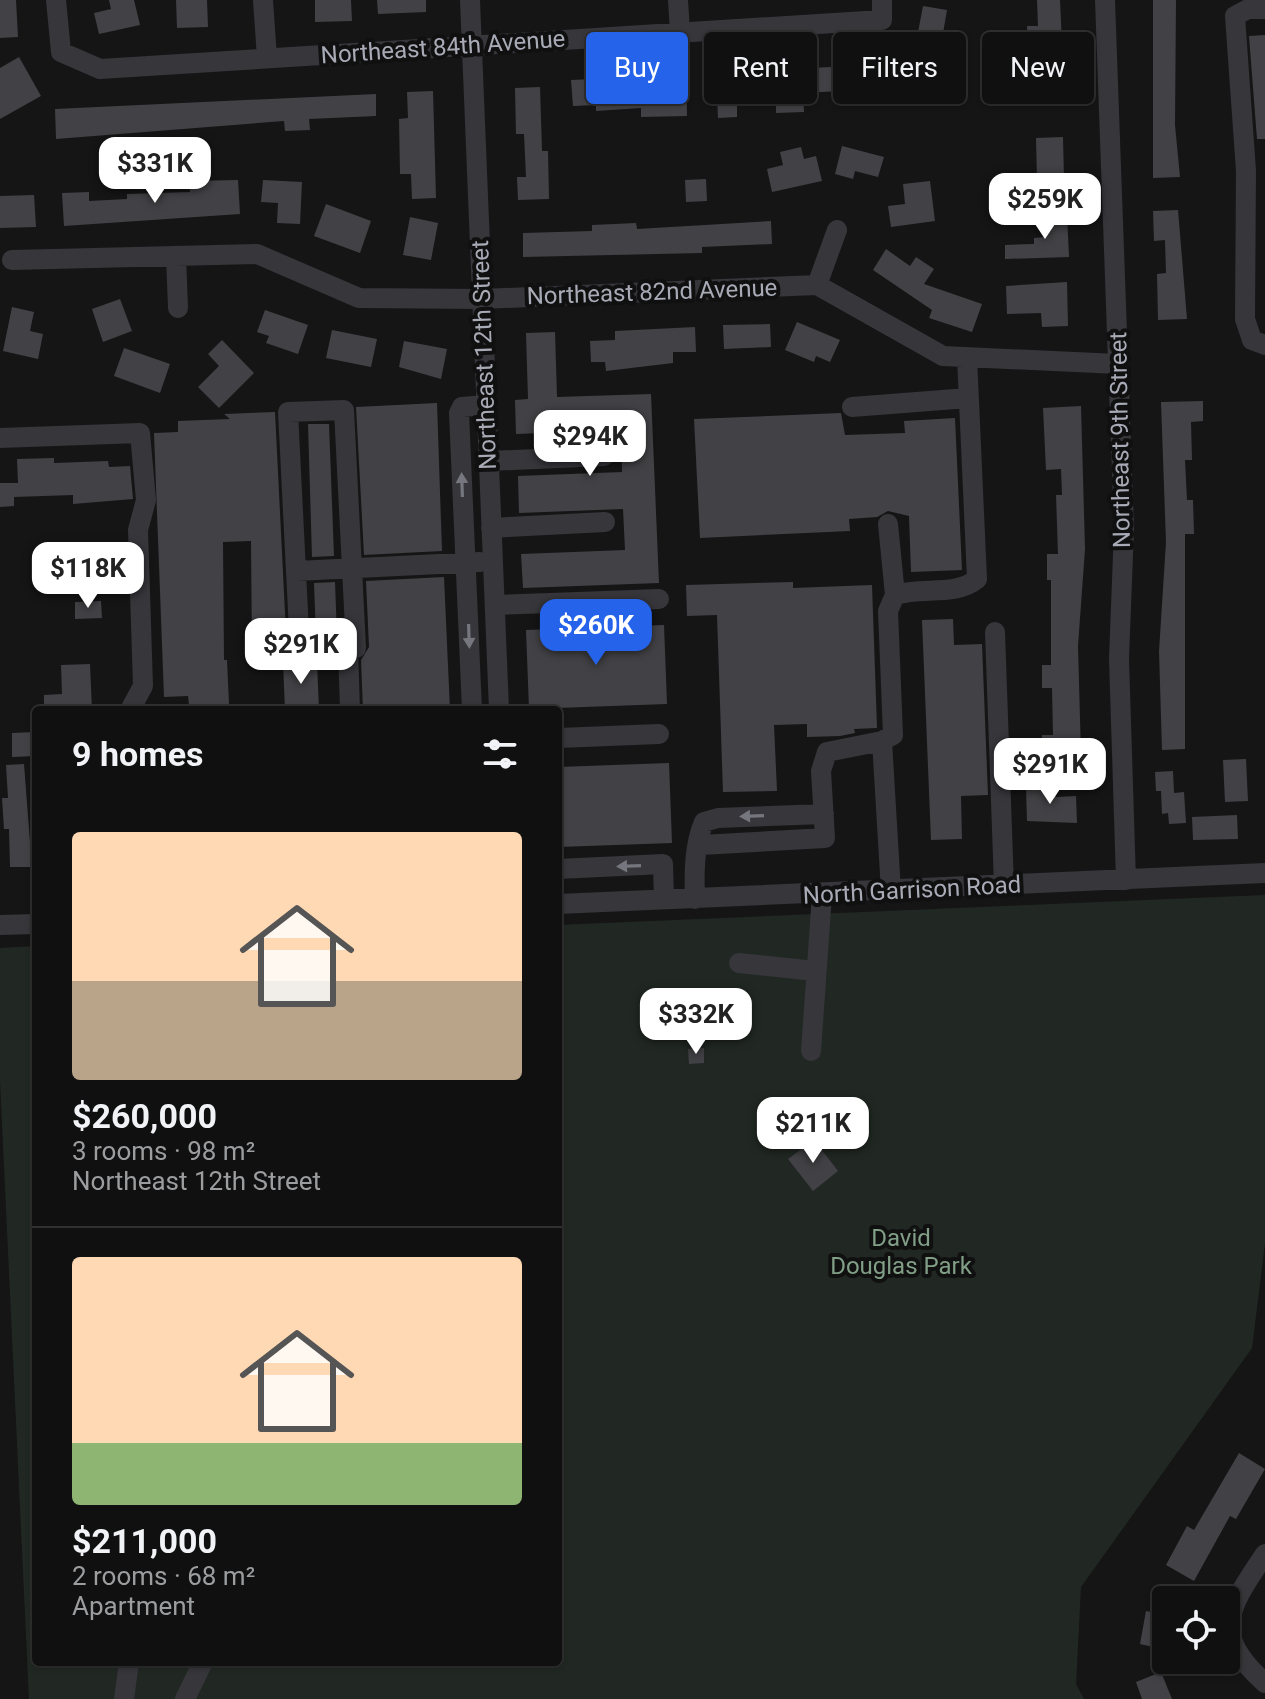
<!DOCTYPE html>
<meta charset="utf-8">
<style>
:root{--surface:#101010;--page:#191919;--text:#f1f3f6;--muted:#9c9d9f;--line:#303030;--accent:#2563eb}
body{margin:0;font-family:Roboto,sans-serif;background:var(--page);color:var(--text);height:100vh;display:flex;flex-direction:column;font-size:30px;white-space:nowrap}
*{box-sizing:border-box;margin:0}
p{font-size:26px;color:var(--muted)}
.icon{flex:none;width:44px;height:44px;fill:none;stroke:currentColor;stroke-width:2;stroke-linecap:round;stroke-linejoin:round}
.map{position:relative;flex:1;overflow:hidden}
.sheet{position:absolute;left:32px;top:706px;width:530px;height:960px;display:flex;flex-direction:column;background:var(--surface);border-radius:8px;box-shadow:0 2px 6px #0004,0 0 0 2px var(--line)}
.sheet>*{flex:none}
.top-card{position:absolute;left:586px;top:32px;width:558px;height:72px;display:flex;gap:16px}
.fabs{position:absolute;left:1152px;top:1586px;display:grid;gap:16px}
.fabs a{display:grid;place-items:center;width:88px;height:88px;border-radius:8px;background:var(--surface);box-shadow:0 2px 6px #0004,0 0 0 2px var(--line);font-size:40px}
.price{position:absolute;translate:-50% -68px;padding:0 18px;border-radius:16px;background:#fff;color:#222;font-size:26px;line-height:52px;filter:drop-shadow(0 2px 4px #0008)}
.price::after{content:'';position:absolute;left:50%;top:48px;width:24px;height:18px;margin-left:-12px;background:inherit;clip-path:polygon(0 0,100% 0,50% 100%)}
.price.on{background:var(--accent);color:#fff}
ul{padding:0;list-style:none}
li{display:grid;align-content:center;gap:16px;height:424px;padding:0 40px}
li+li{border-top:2px solid var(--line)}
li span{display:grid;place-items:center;height:248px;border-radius:8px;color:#555}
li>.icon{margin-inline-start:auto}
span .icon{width:144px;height:144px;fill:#fffc;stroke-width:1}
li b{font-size:34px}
h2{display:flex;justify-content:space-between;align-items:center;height:96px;padding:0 40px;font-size:34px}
.chip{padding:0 28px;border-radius:8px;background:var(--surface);box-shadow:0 2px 6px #0004,0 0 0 2px var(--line);font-size:28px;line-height:72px}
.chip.on{background:var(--accent);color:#fff}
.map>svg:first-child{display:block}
.green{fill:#212823}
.building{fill:#424246}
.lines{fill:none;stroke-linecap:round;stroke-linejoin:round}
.minor{stroke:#36363b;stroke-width:20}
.oneway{fill:#75767e}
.labels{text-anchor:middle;stroke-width:8;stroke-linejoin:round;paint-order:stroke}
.street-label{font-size:24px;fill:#a8aab5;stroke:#101011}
.park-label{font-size:24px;fill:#819e87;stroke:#101011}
</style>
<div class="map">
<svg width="1265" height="1699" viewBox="0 0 1265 1699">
<rect width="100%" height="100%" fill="#151516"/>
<path class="green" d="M 1265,895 L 1265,1243 L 1252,1348 L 1081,1587 L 1076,1684 L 1084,1699 L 29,1699 L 0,1080 L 0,948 L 36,946 L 36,1662 L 558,1662 L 558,925 Z"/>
<path class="building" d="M 0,0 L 16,0 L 18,37 L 0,38 Z
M 109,0 L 134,0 L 140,25 L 99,34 L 94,13 L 111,9 Z
M 176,0 L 207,0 L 208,27 L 177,28 Z
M 315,0 L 351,0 L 352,21 L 315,22 Z
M 377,0 L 426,0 L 426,12 L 378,14 Z
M 1037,0 L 1060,0 L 1063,66 L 1029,67 L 1027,26 L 1038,26 Z
M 1153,0 L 1176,0 L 1175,125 L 1180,177 L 1153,178 Z
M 923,6 L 947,10 L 939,57 L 914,53 Z
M 1265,35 L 1265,139 L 1257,139 L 1249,36 Z
M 19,57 L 41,96 L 0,119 L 0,68 Z
M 902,64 L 903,89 L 875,90 L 875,101 L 841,102 L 840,91 L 803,93 L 804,112 L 776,113 L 776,104 L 737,105 L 737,117 L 718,118 L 716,72 Z
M 686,74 L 687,116 L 641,117 L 641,108 L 596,111 L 596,105 L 573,106 L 571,80 L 619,78 L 620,94 L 662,92 L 661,75 Z
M 540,87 L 542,151 L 548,151 L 549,199 L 518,200 L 517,177 L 526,177 L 524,134 L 516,134 L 515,88 Z
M 433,91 L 436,198 L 412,199 L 411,174 L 400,174 L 399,119 L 408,118 L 407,92 Z
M 376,94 L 376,116 L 309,119 L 310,130 L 285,131 L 284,121 L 56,139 L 55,109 Z
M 1063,137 L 1064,179 L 1037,180 L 1036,138 Z
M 842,146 L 884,157 L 878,177 L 855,171 L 853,179 L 835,174 Z
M 801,147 L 804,159 L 816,156 L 822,181 L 772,192 L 767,169 L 783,165 L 780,152 Z
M 706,179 L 707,201 L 686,202 L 685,180 Z
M 238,180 L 240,214 L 64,226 L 62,193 L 89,192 L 89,201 L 127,199 L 127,194 L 190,192 L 189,181 Z
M 263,180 L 302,182 L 300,224 L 277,223 L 278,203 L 261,202 Z
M 930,181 L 935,221 L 891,227 L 888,206 L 905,204 L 903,184 Z
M 34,195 L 36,227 L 0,228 L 0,196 Z
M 326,204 L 371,221 L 360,253 L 314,236 Z
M 1178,210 L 1187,319 L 1158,320 L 1157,274 L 1166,273 L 1165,240 L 1154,241 L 1153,211 Z
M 1045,214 L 1067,214 L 1069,257 L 1005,259 L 1005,245 L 1034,244 L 1034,238 L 1045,237 Z
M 410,217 L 438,223 L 431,260 L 403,255 Z
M 771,221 L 772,244 L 702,247 L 702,253 L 523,257 L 523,233 L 592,231 L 592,225 L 636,223 L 637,229 Z
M 886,249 L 910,266 L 916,257 L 934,269 L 924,284 L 982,304 L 972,332 L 929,318 L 932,310 L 873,270 Z
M 1067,282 L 1068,326 L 1042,327 L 1041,313 L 1007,314 L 1006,286 Z
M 120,299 L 132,331 L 103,342 L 92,309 Z
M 12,307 L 34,312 L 30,331 L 43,334 L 38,359 L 3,351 Z
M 265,310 L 308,325 L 298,354 L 266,343 L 269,336 L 257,332 Z
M 797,322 L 840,340 L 830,362 L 816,356 L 814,362 L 785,350 Z
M 770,324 L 771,347 L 724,349 L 723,325 Z
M 695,327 L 696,352 L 673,352 L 673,363 L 606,371 L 605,362 L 591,362 L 590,341 L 615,340 L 615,331 Z
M 332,330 L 377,339 L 371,367 L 326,358 Z
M 555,332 L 557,397 L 651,394 L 659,583 L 523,588 L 521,554 L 625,550 L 623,509 L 519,513 L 518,476 L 622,472 L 621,430 L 516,434 L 515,400 L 528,399 L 526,333 Z
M 222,340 L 254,373 L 219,408 L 198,387 L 219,366 L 208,354 Z
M 404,341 L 447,349 L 441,379 L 399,367 Z
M 124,348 L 170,364 L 160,393 L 114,376 Z
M 1203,401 L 1203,421 L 1191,422 L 1192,460 L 1185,460 L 1187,500 L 1193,500 L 1194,534 L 1185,534 L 1185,749 L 1162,750 L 1159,651 L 1166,542 L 1161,402 Z
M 437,403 L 442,551 L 364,555 L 356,407 Z
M 1081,406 L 1085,549 L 1078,646 L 1081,755 L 1042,756 L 1042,735 L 1053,735 L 1052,688 L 1042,688 L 1042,665 L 1051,665 L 1051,580 L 1047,580 L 1047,554 L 1058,554 L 1056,495 L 1062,495 L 1061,469 L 1046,470 L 1043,408 Z
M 275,412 L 287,653 L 252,654 L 251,541 L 223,542 L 224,660 L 227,660 L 229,704 L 189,705 L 188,696 L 164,697 L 154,433 L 178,432 L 178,421 L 230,419 L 224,414 Z
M 841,413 L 845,435 L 905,433 L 904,421 L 955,418 L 962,570 L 911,572 L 909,516 L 888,511 L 877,517 L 849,519 L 850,531 L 700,538 L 694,419 Z
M 308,424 L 329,424 L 334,556 L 312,557 Z
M 54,458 L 54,463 L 108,461 L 109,467 L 130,466 L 133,499 L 73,504 L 73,495 L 14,497 L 14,506 L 0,507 L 0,483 L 18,483 L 17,459 Z
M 444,577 L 450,710 L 363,710 L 361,660 L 369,647 L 366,581 Z
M 335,582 L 337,636 L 316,637 L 314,583 Z
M 793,582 L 793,588 L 872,585 L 877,728 L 854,729 L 855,733 L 840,736 L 807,737 L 807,724 L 774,725 L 777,791 L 723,792 L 717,615 L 687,616 L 686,585 Z
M 101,601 L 102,618 L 75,619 L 75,602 Z
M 953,619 L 954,645 L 982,644 L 988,795 L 961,796 L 962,839 L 931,840 L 922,620 Z
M 664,625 L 667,704 L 529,709 L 526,630 Z
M 292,661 L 317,663 L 319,710 L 285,710 L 283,662 Z
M 90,664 L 92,710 L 44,710 L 44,695 L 62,694 L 61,665 Z
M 36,732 L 36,756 L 12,757 L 12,733 Z
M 1246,759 L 1248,801 L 1225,802 L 1223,760 Z
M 669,763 L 672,843 L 558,847 L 558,767 Z
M 24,764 L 30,842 L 36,842 L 36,867 L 10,867 L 9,829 L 4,829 L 2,798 L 8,798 L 6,765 Z
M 1173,771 L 1174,793 L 1184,792 L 1186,823 L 1169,824 L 1168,813 L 1162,814 L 1161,791 L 1156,791 L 1155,772 Z
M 1055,786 L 1056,797 L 1076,796 L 1077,823 L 1027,821 L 1026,787 Z
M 1237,815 L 1238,839 L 1193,840 L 1192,817 Z
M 704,1048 L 704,1063 L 689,1064 L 688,1049 Z
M 814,1140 L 838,1171 L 813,1191 L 788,1159 Z
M 1239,1453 L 1265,1469 L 1236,1519 L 1230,1516 L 1194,1581 L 1166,1565 L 1187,1526 L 1194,1530 Z
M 1146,1611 L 1166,1615 L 1166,1650 L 1140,1644 Z
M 1161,1672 L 1172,1699 L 1142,1699 L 1136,1682 Z"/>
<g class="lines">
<path class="minor" d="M 56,0 L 61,52 L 100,69 L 882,20 L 882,0
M 263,0 L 267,58
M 470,0 L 499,710
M 678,0 L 680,32
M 1105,0 L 1124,528 L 1119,659 L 1126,880
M 1265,9 L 1248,9 L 1235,16 L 1246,171 L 1245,319 L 1252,340 L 1265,345
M 176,256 L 178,308
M 12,260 L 257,254 L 359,298 L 482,299 L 817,285 L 943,356 L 1118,364
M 817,285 L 837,230
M 852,407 L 968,398
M 344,410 L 356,648 L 300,651 L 288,412 Z
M 0,438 L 140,433 L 146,500 L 138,530 L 143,686 L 130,710
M 489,461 L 604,456
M 888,524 L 895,595
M 491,528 L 605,522
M 296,571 L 480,562
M 495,605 L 659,599
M 995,632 L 1004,886
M 348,649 L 350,710
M 472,710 L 459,413 L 462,407 L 486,405
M 558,738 L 659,734
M 701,845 L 825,838 L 821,771 L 827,752 L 882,741
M 558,869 L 663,864 L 664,900
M 891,891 L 882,741 L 893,735 L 888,611 L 895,595 C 922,586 955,597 977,579 L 967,357
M 695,899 C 694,874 694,845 704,822 L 718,818 L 824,814
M 558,904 L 1265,873
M 0,925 L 36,924
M 739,963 L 815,971
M 811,1051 L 822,895
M 1265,1554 C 1229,1608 1209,1633 1265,1683
M 124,1699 L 129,1662
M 185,1699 L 203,1662"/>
</g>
<defs><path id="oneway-solid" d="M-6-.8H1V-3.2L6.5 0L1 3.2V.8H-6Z" transform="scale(2)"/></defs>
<g class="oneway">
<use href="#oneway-solid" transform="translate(462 485) rotate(-92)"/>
<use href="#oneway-solid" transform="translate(469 636) rotate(88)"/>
<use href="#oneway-solid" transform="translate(752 816) rotate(178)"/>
<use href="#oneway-solid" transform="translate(629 866) rotate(178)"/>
</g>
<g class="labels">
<g class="street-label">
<text transform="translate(443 47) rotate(-4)" y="8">Northeast 84th Avenue</text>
<text transform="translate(652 292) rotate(-2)" y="8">Northeast 82nd Avenue</text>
<text transform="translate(484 355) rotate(-92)" y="8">Northeast 12th Street</text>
<text transform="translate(1120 440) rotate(-91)" y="8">Northeast 9th Street</text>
<text transform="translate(912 890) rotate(-3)" y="8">North Garrison Road</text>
</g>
<g class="park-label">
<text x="901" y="1246">David<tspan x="901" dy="28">Douglas Park</tspan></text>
</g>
</g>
</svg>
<div class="fabs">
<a><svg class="icon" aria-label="locate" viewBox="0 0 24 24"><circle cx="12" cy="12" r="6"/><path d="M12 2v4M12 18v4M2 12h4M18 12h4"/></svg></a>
</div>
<b class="price" style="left:155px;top:205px">$331K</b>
<b class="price" style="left:1045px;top:241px">$259K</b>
<b class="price" style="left:590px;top:478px">$294K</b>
<b class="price" style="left:88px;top:610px">$118K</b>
<b class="price on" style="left:596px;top:667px">$260K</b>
<b class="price" style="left:301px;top:686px">$291K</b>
<b class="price" style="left:1050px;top:806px">$291K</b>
<b class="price" style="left:696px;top:1056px">$332K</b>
<b class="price" style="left:813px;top:1165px">$211K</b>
<div class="top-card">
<a class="chip on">Buy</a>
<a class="chip">Rent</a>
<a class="chip">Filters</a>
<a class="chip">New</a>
</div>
<section class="sheet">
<h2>9 homes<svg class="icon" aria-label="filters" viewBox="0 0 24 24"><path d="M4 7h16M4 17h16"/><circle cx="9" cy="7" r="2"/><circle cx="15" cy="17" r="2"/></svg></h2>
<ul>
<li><span style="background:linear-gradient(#ffd9b3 60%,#b9a48a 0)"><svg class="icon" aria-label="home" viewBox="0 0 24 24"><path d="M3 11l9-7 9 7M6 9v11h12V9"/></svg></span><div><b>$260,000</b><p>3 rooms · 98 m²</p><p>Northeast 12th Street</p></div></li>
<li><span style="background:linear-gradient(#ffd9b3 75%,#8fb573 0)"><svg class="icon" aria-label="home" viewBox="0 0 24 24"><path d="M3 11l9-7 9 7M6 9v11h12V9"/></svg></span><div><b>$211,000</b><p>2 rooms · 68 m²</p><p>Apartment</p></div></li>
</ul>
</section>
</div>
